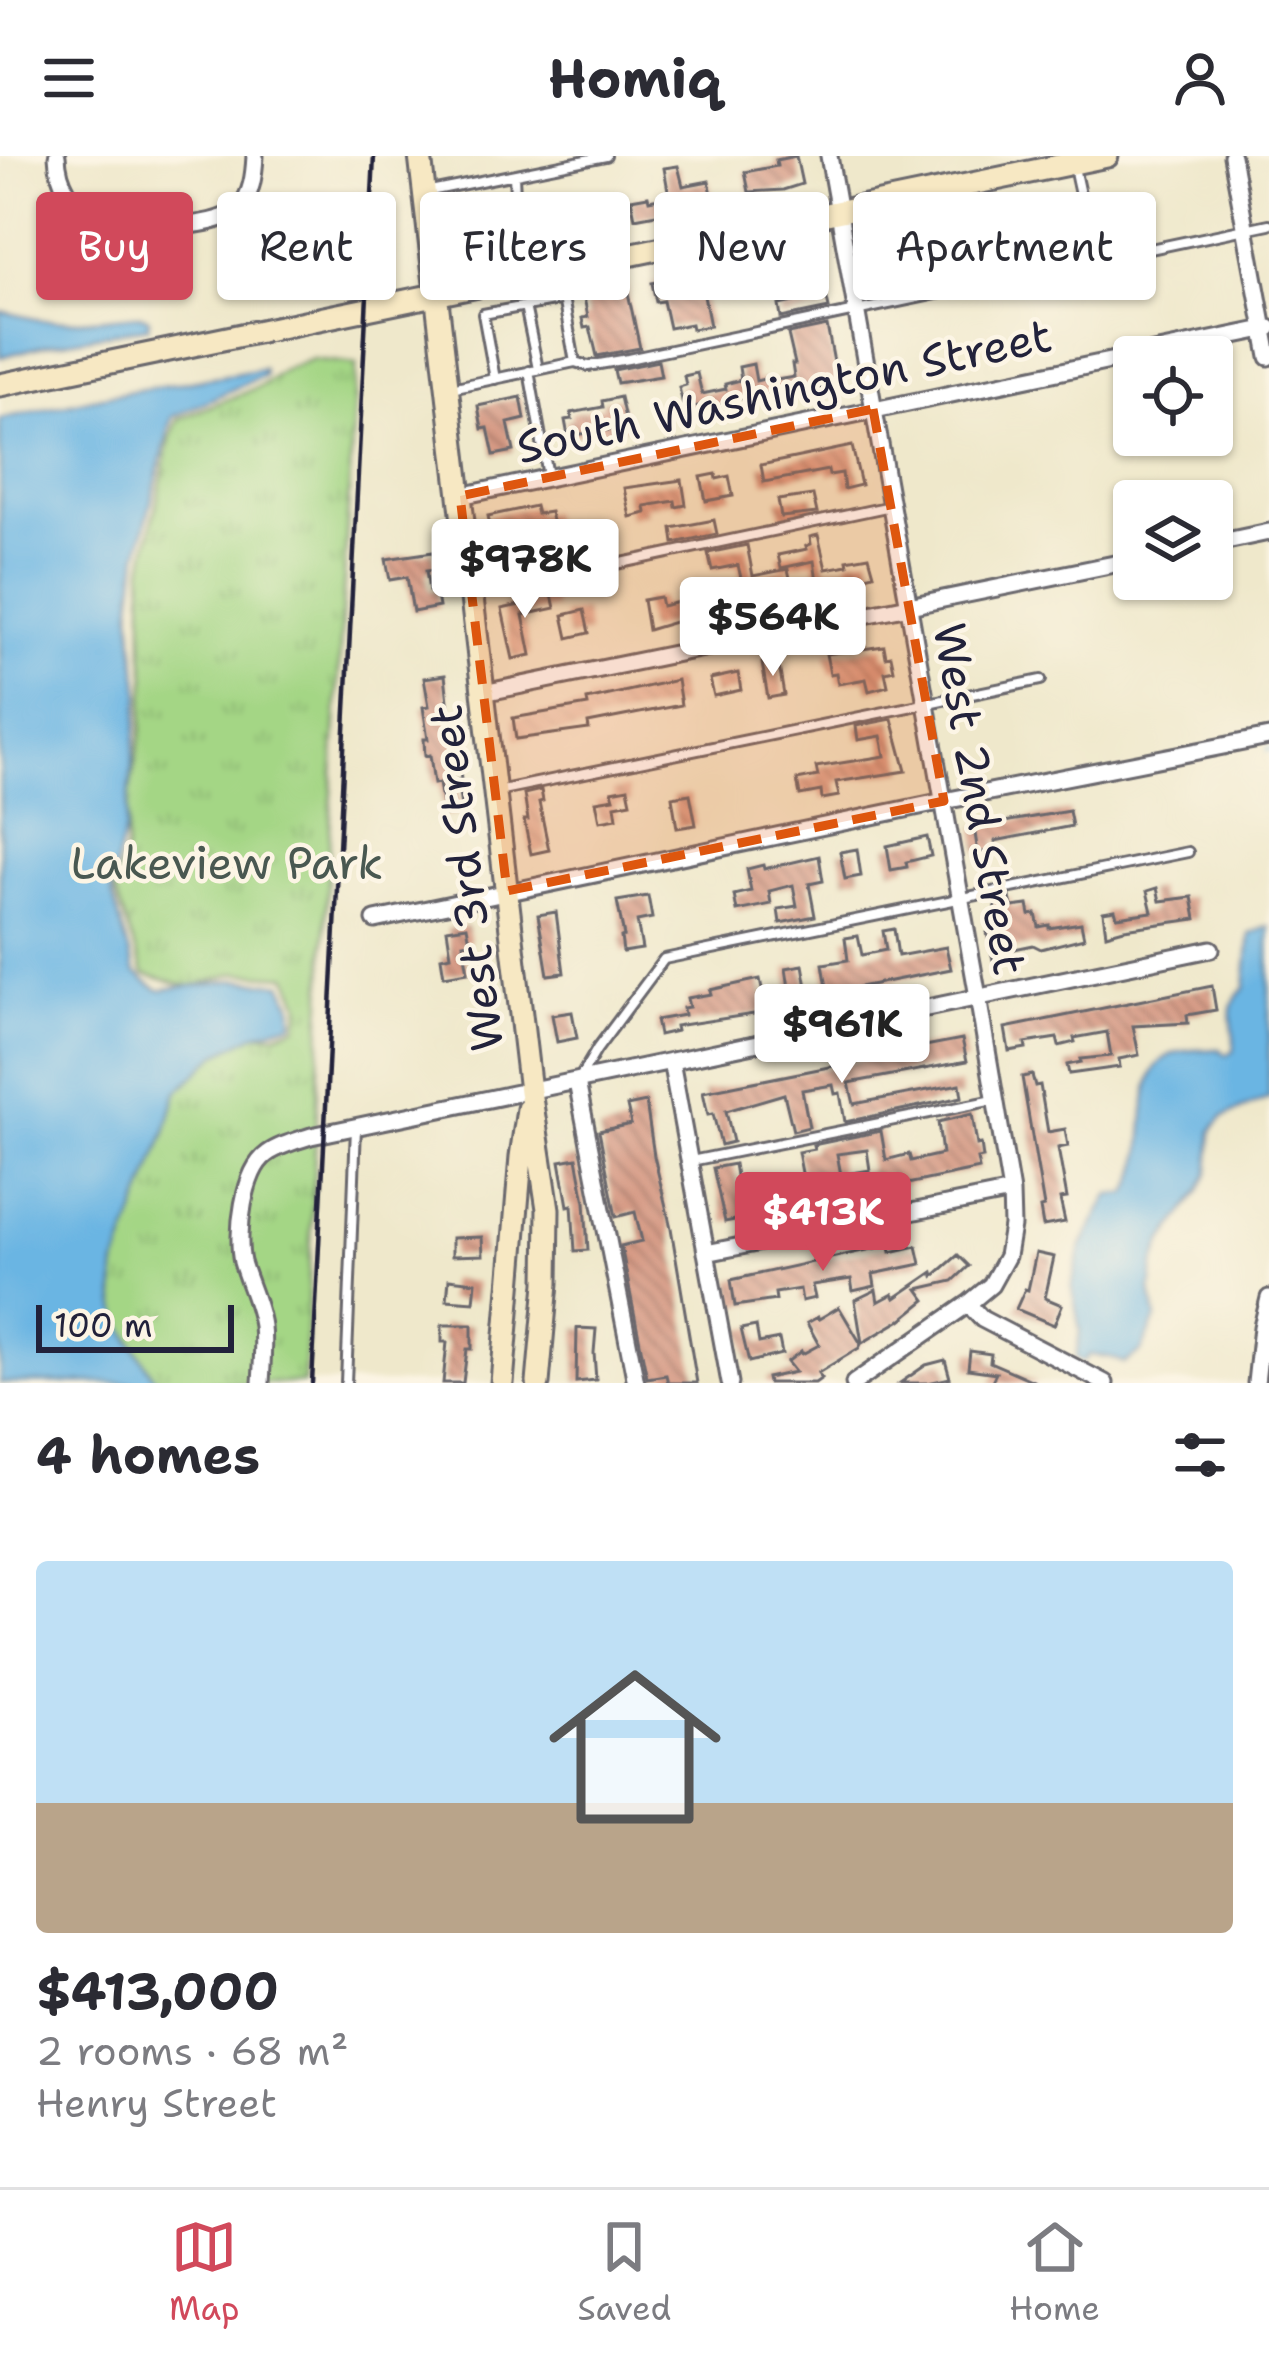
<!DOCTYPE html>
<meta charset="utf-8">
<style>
:root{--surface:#fff;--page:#f7f7f7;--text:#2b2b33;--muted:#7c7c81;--line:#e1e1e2;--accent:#d1495b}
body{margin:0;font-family:"Shantell Sans",sans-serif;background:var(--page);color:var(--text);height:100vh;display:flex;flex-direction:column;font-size:45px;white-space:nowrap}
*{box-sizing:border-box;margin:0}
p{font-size:39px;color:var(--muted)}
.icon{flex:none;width:66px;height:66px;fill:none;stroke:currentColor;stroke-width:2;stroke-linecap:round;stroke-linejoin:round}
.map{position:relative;height:1227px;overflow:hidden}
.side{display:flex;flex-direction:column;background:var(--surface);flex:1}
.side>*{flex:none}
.guide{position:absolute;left:36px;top:36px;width:1197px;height:108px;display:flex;gap:24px}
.controls{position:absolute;left:1113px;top:180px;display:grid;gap:24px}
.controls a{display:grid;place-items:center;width:120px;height:120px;border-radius:12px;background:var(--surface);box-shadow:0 3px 9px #0004;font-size:60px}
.scale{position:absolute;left:36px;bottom:30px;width:198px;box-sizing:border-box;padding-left:12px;border:6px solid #22223b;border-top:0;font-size:33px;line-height:42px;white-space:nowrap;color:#22223b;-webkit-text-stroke:9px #fcf5e5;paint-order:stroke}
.price{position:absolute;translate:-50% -102px;padding:0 27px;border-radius:12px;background:#fff;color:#222;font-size:39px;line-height:78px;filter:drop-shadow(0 3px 6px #0008)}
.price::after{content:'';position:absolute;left:50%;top:72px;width:36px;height:27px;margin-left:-18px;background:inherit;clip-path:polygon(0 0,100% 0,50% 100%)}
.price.on{background:var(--accent);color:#fff}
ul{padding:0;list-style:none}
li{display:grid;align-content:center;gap:24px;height:636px;padding:0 36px}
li+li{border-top:3px solid var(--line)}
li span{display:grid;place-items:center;height:372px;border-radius:12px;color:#555}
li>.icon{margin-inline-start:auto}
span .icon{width:216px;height:216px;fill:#fffc;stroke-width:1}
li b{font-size:51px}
h2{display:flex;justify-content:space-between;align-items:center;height:144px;padding:0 36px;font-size:51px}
.pill{padding:0 42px;border-radius:12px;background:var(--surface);box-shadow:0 3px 9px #0004;font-size:42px;line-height:108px}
.pill.on{background:var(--accent);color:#fff}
header{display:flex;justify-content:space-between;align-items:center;height:156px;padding:0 36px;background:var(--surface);font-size:54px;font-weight:700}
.tabs{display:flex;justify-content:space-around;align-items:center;height:168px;border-top:3px solid var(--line);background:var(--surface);font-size:33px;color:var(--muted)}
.tabs a{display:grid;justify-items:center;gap:6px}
.tabs .on{color:var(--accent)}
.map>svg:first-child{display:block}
.park{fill:url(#park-tufts);stroke:#637c60;stroke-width:3}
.water{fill:#6ab5e3;stroke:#466c8f;stroke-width:3}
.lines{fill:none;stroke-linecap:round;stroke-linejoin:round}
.stream{stroke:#6ab5e3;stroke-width:4.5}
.building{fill:url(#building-back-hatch);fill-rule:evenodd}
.lane-casing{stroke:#6a676d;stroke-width:14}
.street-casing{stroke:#6a676d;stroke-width:21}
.secondary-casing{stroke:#6a676d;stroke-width:27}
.lane{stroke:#fff;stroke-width:8}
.street{stroke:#fff;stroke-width:15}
.secondary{stroke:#f7e8c3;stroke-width:21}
.rail{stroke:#22223b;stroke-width:4.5}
.marked{fill:#de560e;fill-opacity:0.2;stroke:#de560e;stroke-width:9;stroke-dasharray:24 15;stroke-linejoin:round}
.labels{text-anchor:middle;stroke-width:9;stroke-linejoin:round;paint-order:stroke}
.street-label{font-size:45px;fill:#22223b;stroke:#fcf5e5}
.park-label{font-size:45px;fill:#495851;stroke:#fcf5e5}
</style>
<header><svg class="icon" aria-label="menu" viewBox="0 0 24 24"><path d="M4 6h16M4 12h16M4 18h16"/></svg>Homiq<svg class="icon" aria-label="person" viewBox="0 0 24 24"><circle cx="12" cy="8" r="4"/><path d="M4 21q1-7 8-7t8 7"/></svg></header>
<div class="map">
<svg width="1269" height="1227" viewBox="0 0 1269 1227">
<defs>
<pattern id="park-tufts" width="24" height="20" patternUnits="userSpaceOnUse" patternTransform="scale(3)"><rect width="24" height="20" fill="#a4d685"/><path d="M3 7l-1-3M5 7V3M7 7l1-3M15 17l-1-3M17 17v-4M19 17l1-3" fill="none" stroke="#8db774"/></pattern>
<pattern id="building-back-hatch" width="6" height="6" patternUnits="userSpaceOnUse" patternTransform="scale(3)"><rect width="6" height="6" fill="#d69a84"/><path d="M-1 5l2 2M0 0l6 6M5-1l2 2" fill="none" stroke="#ad7d6d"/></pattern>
</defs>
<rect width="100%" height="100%" fill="#fcf5e5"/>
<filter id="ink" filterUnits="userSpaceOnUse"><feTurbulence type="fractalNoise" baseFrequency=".00833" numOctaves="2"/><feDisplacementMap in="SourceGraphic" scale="24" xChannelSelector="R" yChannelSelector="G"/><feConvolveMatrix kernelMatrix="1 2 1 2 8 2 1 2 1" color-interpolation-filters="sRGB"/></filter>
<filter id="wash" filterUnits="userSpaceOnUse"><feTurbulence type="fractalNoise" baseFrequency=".004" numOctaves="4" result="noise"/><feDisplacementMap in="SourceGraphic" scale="48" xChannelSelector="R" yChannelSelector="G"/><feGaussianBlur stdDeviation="2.7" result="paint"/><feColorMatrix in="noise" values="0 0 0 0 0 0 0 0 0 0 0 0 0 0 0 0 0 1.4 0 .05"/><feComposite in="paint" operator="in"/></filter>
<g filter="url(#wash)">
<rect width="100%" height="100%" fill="#efe8cb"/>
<path class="park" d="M 312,203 L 356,208 L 331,653 L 304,1227 L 157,1227 L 120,1166 L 113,1139 L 116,1108 L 166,975 L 177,936 L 216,899 L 256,878 L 277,878 L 297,870 L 300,848 L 288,820 L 236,817 L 191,831 L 144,818 L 114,733 L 126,693 L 128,644 L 141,577 L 146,521 L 143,497 L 143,411 L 170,283 L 178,263 L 261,230 L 285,213 Z"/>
<path class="water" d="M 0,155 L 40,164 L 71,165 L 140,159 L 149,163 L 148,171 L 51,188 L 0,201 Z
M 263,213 L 264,219 L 172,261 L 138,399 L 131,457 L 140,540 L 125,674 L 110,731 L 135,816 L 158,834 L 237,824 L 282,828 L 292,848 L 293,867 L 256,878 L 216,899 L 177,936 L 166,975 L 116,1108 C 109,1164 130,1182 157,1227 L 0,1227 L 0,263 L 103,240 Z
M 1269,770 L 1269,942 L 1223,961 L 1212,974 L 1209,1015 L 1199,1036 L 1162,1087 L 1154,1110 L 1151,1134 L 1156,1163 L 1141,1196 L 1124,1207 L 1109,1201 L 1089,1199 L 1083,1206 L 1076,1202 L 1080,1174 L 1072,1130 L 1081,1092 L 1109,1039 L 1127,1038 C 1157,1000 1128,916 1173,898 C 1189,892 1204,895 1219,893 L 1226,899 L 1234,895 C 1237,871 1221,854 1245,832 L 1250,778 Z"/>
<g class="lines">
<path class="stream" d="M 1269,593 L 1269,594"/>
</g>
<g id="blocks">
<path class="building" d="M 796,0 L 802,28 L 783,34 L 749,36 L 745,16 L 777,10 L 776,4 Z
M 678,10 L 683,30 L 709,25 L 714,47 L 635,62 L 631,43 L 648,40 L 649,44 L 669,40 L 664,12 Z
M 497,40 L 498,47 L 507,45 L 507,61 L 475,65 L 470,46 Z
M 811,92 L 812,99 L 817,98 L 822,119 L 801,123 L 801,119 L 766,127 L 765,123 L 718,133 L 719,137 L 704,140 L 710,170 L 692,173 L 691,168 L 669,172 L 663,145 L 656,146 L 652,127 L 738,110 L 739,115 L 750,113 L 797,103 L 796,96 Z
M 625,123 L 640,192 L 597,200 L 590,171 L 584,172 L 582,162 L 588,161 L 582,132 Z
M 826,139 L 829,152 L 781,162 L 779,149 Z
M 827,170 L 839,232 L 822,235 L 822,232 L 780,239 L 779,236 L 737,243 L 737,246 L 714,251 L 713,247 L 684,253 L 679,231 L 686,229 L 684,220 L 697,217 L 702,238 L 726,233 L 725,228 L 741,224 L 739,211 L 753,208 L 756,225 L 764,223 L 765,226 L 794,221 L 792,208 L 795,208 L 788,178 Z
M 658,205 L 661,220 L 617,227 L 614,214 Z
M 521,241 L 525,263 L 508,267 L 514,295 L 494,299 L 488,272 L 482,273 L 478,250 Z
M 620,241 L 627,271 L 568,280 L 565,264 L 572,263 L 571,257 L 603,251 L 602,245 Z
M 852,290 L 861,329 L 844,333 L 842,317 L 829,319 L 828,314 L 764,326 L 761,309 Z
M 716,318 L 717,323 L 729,320 L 733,340 L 706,345 L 701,321 Z
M 682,324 L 686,349 L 676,351 L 675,345 L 645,350 L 646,357 L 630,361 L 624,332 Z
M 813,339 L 817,357 L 781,361 L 778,344 Z
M 535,350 L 537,358 L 550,356 L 560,401 L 511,411 L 508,398 L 502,399 L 499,384 L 493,386 L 488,360 Z
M 714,364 L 717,378 L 674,387 L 672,372 Z
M 818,379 L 826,413 L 848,409 L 847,404 L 869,400 L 874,418 L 818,432 L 814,405 L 781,412 L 778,399 L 807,393 L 806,390 L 811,388 L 810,381 Z
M 747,389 L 753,420 L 788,413 L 793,436 L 735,449 L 737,456 L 718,460 L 716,449 L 694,454 L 695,460 L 648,474 L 643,444 L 660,441 L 662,450 L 743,431 L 738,409 L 712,414 L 708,397 Z
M 433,396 L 436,414 L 426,415 L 429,435 L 436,434 L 439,451 L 413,456 L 407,421 L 390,424 L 386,403 Z
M 550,430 L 555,452 L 523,459 L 531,499 L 513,503 L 502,453 L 538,445 L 536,433 Z
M 584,454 L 589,477 L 568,482 L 563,459 Z
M 884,490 L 886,501 L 891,500 L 894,514 L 885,516 L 888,530 L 869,535 L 866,523 L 838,528 L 836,517 L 830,518 L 826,498 Z
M 778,504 L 784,539 L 768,542 L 762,507 Z
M 738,517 L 741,534 L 714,540 L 710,523 Z
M 445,519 L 452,581 L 456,581 L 461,624 L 457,624 L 462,657 L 444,660 L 439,627 L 434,628 L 430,599 L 425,600 L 424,583 L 428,583 L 423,551 L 429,550 L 424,522 Z
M 677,524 L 681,549 L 588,567 L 589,573 L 516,583 L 513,562 L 588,549 L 587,544 Z
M 892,563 L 906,615 L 836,626 L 839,640 L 822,643 L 821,635 L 800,639 L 797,624 L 818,620 L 816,611 L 885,600 L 881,580 L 858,584 L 856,570 Z
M 628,632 L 631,646 L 615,649 L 617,662 L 600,665 L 596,645 L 614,642 L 612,635 Z
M 541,634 L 543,645 L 539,646 L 549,694 L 531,698 L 524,664 L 528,664 L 524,638 Z
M 690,638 L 696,669 L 677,672 L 672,641 Z
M 1069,655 L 1072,670 L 995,685 L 996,694 L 978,697 L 974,671 Z
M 927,681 L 931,700 L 906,706 L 907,711 L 891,714 L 887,690 Z
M 857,693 L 861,720 L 845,723 L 840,696 Z
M 819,700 L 823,725 L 809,728 L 815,760 L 780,767 L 778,753 L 797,750 L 793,729 L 769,735 L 771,748 L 737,755 L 734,739 L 751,735 L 747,713 L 763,709 L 764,713 Z
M 1157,732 L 1160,745 L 1192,741 L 1196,763 L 1124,773 L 1106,778 L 1103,756 L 1115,754 L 1117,761 L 1152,756 L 1147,735 Z
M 648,740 L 652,762 L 637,765 L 642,793 L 623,796 L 621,781 L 624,780 L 617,745 Z
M 1010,741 L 1012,751 L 1028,749 L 1030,759 L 1036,758 L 1039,771 L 1049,769 L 1049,772 L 1081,767 L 1084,782 L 1041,793 L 1033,789 L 1010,794 L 1012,801 L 993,804 L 987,777 L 1000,774 L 994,744 Z
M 556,756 L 564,817 L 548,819 L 538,759 Z
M 467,770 L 470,786 L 463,787 L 468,816 L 444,820 L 441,801 L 451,799 L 447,773 Z
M 894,773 L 898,800 L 946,791 L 951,813 L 845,834 L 847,840 L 829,843 L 823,808 L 848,804 L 845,782 L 858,780 L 862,799 L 886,794 L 883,775 Z
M 803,809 L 809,842 L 791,845 L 786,812 Z
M 760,823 L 767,856 L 675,870 L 676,875 L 659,879 L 656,864 L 684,859 L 683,852 L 689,851 L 687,842 L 711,838 L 710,834 Z
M 1212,830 L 1216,854 L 1187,859 L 1188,867 L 1133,870 L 1139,899 L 1119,903 L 1120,911 L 1069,918 L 1067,909 L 1081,906 L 1080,903 L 1111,900 L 1107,876 L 1074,882 L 1075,886 L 1059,890 L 1057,882 L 1025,887 L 1026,892 L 1009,895 L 1005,872 Z
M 572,856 L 577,882 L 557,886 L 552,859 Z
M 962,883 L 967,905 L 849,927 L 854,948 L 960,928 L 962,941 L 845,966 L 840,937 L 835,938 L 833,929 L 802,934 L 809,971 L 793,975 L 784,938 L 726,955 L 733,986 L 721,989 L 713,958 L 708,959 L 703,936 L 829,911 L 915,890 L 915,892 Z
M 1032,919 L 1035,930 L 1040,929 L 1048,976 L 1065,973 L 1068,990 L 1058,992 L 1067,1042 L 1060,1043 L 1065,1066 L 1043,1070 L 1040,1052 L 1044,1051 L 1022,921 Z
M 646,946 L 654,1000 L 671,1072 L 697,1227 L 668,1227 L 666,1219 L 647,1222 L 621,1090 L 642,1085 L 635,1056 L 616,1061 L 599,975 L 631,968 L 627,950 Z
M 972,958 L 977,989 L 981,988 L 983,1002 L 977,1003 L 979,1013 L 725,1066 L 713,1012 L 734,1008 L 739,1037 L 804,1027 L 798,996 L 814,993 L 813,989 L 881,975 L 886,1004 L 909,998 L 911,1005 L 942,998 L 938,966 ZM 867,994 L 870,1014 L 841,1019 L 837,998 Z
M 577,1002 L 585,1046 L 588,1094 L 575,1095 L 572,1049 L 568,1050 L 560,1005 Z
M 482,1081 L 483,1099 L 452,1100 L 452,1082 Z
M 890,1089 L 891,1096 L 917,1090 L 921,1108 L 873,1118 L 875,1130 L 853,1135 L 851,1123 L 812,1129 L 815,1142 L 802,1145 L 800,1133 L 775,1137 L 776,1144 L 735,1150 L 731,1124 Z
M 1036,1097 L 1054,1101 L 1045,1142 L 1062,1149 L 1054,1169 L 1016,1153 L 1025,1133 L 1028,1134 Z
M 958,1099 L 969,1110 L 953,1125 L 918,1133 L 926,1144 L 901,1164 L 862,1187 L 855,1144 L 876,1134 L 878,1146 L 893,1138 L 895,1142 L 933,1116 L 934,1120 Z
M 449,1123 L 476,1126 L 474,1146 L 447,1144 Z
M 839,1151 L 861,1188 L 859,1192 L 818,1217 L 822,1222 L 815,1227 L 768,1227 L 767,1222 L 795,1216 L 787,1206 L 801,1195 L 802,1198 L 819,1189 L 807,1167 L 818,1161 L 819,1163 Z
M 442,1169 L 472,1169 L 472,1193 L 467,1193 L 463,1227 L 443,1227 L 447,1186 L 442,1186 Z
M 756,1170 L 759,1187 L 779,1183 L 782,1198 L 749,1206 L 741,1173 Z
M 577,1172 L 596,1173 L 594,1197 L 596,1224 L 576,1226 Z
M 970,1195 L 991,1198 L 990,1206 L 1038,1227 L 991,1227 L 996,1217 L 968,1213 Z
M 945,1204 L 950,1222 L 928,1227 L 900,1227 L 926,1209 Z"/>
</g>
</g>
<g filter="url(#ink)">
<use href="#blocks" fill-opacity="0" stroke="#6a676d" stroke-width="3"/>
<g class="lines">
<defs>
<path id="lane" d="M 1074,11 L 1094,103
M 425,36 L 606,0
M 430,58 L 464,52 L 469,76
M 512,68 L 516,61 L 514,19
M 504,90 L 517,87
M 432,97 L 471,89
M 476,114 L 521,104
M 479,126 L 469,76 L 512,68 L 525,119
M 525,150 L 538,213
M 575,206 L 588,210 L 628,203 L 1269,68
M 529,215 L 548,320
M 495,223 L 483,158 L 564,143
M 451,232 L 575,206 L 558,115
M 474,438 L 891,350
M 497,635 L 1041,524
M 581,920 L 597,893 L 664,803 L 1188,696
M 691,1005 L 994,944
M 346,1227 L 356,971"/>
<path id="street" d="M 57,0 C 58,25 70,49 94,60 C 123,74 215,76 239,52 C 252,39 254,18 255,0
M 829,0 L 978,841 L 1011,1036 L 1012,1070 L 1007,1100 L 991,1129 L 968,1148 L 854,1227
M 1232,0 L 1269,201
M 460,340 L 1269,172
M 1212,388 L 1269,376
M 483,537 L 1134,404
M 375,764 L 944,645 L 1269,581
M 671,905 L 730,1227
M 577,926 L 636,1227
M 706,1097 L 1011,1036
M 968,1148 L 982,1163 L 1105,1227
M 261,1227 C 262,1208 264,1189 262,1170 C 259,1148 248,1127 242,1106 C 236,1079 243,1015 267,998 C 279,989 296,985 311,980 L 1211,793
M 1256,1227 L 1262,1171 L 1269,1142"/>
<path id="secondary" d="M 420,0 L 530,935 L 548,1053 L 547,1127 L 538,1227
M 0,229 L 1107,0
M 502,1227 L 521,1001 L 528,953"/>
</defs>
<use href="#lane" class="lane-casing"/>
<use href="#street" class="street-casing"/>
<use href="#secondary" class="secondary-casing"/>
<use href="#lane" class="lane"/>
<use href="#street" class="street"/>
<use href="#secondary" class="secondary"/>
<path class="rail" d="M 312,1227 L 374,0"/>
</g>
</g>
<path class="marked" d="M 873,253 L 944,645 L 507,735 L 460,340 Z"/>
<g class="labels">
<g class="street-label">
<text transform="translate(784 235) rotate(-12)" y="16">South Washington Street</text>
<text transform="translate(980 643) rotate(80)" y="16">West 2nd Street</text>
<text transform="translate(466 722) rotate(-97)" y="16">West 3rd Street</text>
</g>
<g class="park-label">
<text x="227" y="723">Lakeview Park</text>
</g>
</g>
</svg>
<div class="controls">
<a><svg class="icon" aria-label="locate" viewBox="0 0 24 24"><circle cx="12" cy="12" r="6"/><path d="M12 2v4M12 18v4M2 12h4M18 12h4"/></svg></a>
<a><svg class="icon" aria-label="layers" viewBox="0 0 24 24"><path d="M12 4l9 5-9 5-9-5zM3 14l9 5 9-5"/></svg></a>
</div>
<div class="scale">100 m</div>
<b class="price" style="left:525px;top:465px">$978K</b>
<b class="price" style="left:773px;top:523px">$564K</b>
<b class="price" style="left:842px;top:930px">$961K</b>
<b class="price on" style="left:823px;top:1118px">$413K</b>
<div class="guide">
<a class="pill on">Buy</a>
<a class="pill">Rent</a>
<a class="pill">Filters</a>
<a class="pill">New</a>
<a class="pill">Apartment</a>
</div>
</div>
<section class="side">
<h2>4 homes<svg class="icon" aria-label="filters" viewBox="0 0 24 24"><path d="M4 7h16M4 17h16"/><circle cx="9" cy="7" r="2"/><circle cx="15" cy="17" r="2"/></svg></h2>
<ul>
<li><span style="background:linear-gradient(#bfe0f5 65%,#b9a48a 0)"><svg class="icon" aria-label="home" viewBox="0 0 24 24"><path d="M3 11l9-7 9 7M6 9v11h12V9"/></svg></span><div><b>$413,000</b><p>2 rooms · 68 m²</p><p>Henry Street</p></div></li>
</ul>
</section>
<nav class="tabs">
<a class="on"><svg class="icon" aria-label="map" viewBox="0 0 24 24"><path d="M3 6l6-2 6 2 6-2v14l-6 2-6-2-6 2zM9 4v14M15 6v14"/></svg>Map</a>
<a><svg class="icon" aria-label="saved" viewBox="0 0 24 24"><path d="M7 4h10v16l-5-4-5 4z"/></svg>Saved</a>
<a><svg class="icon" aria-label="home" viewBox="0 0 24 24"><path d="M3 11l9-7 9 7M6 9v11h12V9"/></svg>Home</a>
</nav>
